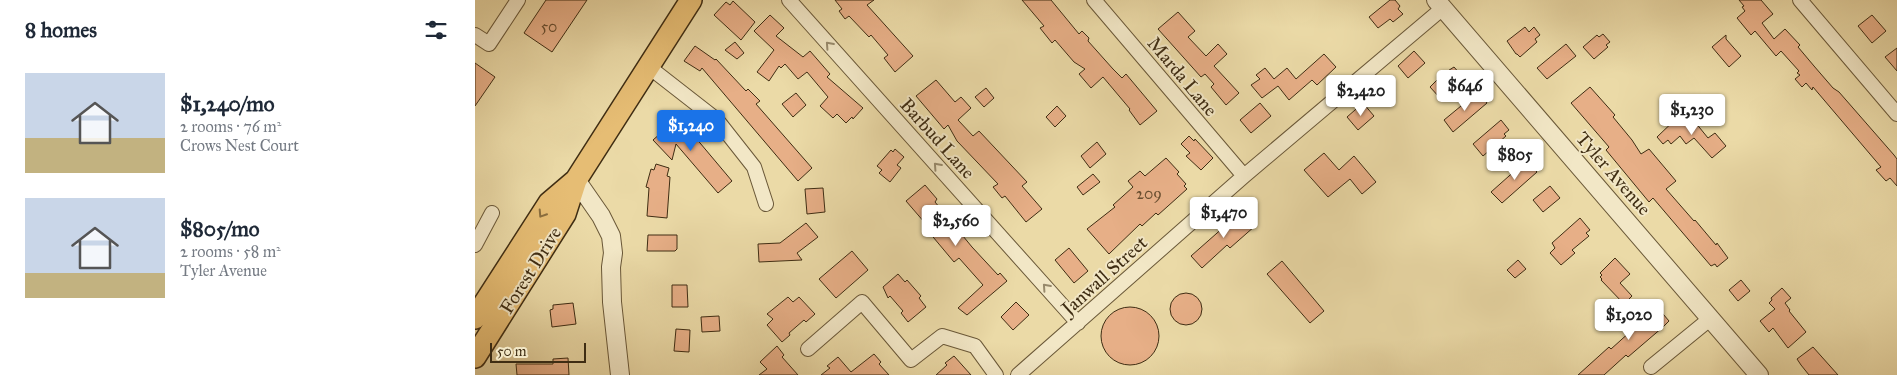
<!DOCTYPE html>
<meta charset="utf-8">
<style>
:root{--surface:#fff;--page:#f2f2f3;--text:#1f2937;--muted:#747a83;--accent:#1a73e8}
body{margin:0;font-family:"IM FELL Great Primer",serif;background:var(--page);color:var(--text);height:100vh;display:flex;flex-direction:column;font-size:19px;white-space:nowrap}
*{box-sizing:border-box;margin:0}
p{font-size:16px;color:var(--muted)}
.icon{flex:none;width:28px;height:28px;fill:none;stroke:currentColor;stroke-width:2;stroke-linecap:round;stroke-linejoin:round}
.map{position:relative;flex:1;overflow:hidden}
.drawer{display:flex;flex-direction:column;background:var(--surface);width:475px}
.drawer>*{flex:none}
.scale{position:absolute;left:15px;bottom:12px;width:96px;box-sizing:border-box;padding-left:5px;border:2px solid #3f2d13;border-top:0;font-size:14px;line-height:18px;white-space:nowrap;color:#3f2d13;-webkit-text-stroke:4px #f2e7c6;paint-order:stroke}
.price{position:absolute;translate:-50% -42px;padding:0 11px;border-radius:5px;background:#fff;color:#222;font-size:16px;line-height:32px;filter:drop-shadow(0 1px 2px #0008)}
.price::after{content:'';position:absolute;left:50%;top:30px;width:15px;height:11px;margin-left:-8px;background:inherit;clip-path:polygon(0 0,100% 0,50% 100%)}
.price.selected{background:var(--accent);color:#fff}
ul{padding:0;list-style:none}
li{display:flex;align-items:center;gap:15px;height:125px;padding:0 25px}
li span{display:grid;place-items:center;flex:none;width:140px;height:100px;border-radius:0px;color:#555}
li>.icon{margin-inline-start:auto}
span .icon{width:60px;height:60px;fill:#fffc;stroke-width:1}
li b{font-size:21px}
h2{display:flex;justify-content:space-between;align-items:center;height:60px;padding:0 25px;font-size:21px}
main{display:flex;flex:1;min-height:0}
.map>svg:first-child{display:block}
.building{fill:#e7af87;stroke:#3f2d13}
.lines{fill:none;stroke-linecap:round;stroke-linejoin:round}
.minor-casing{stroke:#6a5838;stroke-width:16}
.tertiary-casing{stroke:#6a5838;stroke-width:20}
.primary-casing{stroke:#3f2d13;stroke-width:24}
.minor{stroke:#f2e7c6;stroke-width:14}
.tertiary{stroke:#f2e7c6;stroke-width:18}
.primary{stroke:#e6bd74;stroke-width:21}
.oneway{stroke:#988a6c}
.oneway2{stroke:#8a6e3f}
.labels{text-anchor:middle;stroke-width:4;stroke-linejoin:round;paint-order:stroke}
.number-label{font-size:16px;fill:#694e30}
.street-label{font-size:19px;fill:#3f2d13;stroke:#f2e7c6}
</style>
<main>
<section class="drawer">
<h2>8 homes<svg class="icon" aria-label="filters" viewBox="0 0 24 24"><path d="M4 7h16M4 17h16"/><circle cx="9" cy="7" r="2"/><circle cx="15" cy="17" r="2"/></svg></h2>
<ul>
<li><span style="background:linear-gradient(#c9d6e8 65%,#c2b280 0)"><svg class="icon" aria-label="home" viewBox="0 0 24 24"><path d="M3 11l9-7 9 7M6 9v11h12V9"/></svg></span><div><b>$1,240/mo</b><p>2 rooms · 76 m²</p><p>Crows Nest Court</p></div></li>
<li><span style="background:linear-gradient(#c9d6e8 75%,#c2b280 0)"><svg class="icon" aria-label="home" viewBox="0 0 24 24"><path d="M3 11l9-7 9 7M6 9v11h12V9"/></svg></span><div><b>$805/mo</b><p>2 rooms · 58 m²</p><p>Tyler Avenue</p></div></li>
</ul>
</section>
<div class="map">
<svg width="1422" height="375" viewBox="0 0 1422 375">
<rect width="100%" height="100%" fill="#ebdaa7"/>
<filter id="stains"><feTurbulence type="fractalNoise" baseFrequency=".004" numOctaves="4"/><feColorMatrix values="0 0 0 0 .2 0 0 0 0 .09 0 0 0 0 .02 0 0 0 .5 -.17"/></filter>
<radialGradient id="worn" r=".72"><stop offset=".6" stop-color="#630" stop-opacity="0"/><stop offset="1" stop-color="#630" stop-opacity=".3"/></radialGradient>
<path class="building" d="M 71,0 L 112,0 L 77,52 L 49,33 Z
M 360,0 L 399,0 L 392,5 L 438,56 L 420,72 L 409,58 L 413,55 L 396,35 L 394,37 L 374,16 L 370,19 L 364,11 L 367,9 Z
M 547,0 L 576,0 L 604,34 L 607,31 L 614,38 L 613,41 L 638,69 L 647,78 L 651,74 L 682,111 L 665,125 L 654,110 L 655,109 L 628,77 L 616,88 L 604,74 L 610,69 L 599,62 L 580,40 L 577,43 L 565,28 L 569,26 Z
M 915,0 L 920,0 L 925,6 L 923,9 L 928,14 L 918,22 L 915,19 L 903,28 L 894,17 Z
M 1264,0 L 1286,0 L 1298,14 L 1287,23 L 1299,39 L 1310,29 L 1325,45 L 1323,47 L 1339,66 L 1358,88 L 1364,92 L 1419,155 L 1422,159 L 1422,186 L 1415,178 L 1411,181 L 1401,170 L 1406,167 L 1338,87 L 1337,90 L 1331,83 L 1327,87 L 1320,79 L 1325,75 L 1322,73 L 1324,71 L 1306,51 L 1301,56 L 1280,31 L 1276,35 L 1262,18 L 1270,11 L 1267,7 L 1269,6 Z
M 258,1 L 280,22 L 266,40 L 239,15 L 251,2 L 255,5 Z
M 703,12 L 720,31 L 713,37 L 731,56 L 743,44 L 752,54 L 739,66 L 764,93 L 751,105 L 736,87 L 739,84 L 730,74 L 726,77 L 683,29 Z
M 295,15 L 309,28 L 301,36 L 328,57 L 335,51 L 355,74 L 352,77 L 388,108 L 378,119 L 377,117 L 371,123 L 362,114 L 358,118 L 345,106 L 353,97 L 332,72 L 323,79 L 310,64 L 306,68 L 304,66 L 294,81 L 282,72 L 299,50 L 279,31 Z
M 1397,15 L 1411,31 L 1397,43 L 1383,26 Z
M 1050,27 L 1054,32 L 1059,27 L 1065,35 L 1060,39 L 1062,42 L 1045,57 L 1042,54 L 1041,54 L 1032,41 Z
M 1128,34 L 1135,42 L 1131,45 L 1133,47 L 1119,59 L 1108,47 L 1122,35 L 1124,37 Z
M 1251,35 L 1251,39 L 1266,56 L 1254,67 L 1237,47 Z
M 260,42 L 269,53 L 262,59 L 250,50 Z
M 1091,44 L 1101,56 L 1072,79 L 1062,68 Z
M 220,46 L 240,60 L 241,59 L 271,91 L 273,89 L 285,101 L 281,104 L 337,168 L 323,181 L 227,68 L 225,71 L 209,61 Z
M 1422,48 L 1422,71 L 1410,57 Z
M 939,51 L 950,63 L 933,78 L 923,66 Z
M 849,54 L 861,67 L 842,85 L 837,80 L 814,100 L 803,86 L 787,98 L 776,85 L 785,79 L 781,75 L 790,68 L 799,79 L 812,68 L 821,79 Z
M 0,63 L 20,77 L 0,106 Z
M 979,67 L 986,75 L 983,78 L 985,81 L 965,98 L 955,87 L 968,74 Z
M 461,80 L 480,102 L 486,97 L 496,108 L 483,120 L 498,136 L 504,131 L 552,182 L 547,186 L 567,209 L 551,222 L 530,196 L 527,198 L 518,187 L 523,184 L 482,141 L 473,125 L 469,129 L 441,96 Z
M 1115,87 L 1140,115 L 1138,117 L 1157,140 L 1166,154 L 1174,149 L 1201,181 L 1191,189 L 1219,221 L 1220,220 L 1241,245 L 1242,243 L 1253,258 L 1242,267 L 1240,264 L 1236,266 L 1178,198 L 1174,202 L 1131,150 L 1134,147 L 1096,103 Z
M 511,88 L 519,98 L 509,107 L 500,97 Z
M 1003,92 L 1012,103 L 978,132 L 969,120 Z
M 321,93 L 331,105 L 318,117 L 307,104 Z
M 785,103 L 796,116 L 776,133 L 765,120 Z
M 888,103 L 899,116 L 883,130 L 872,117 Z
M 582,106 L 591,116 L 580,127 L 571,117 Z
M 198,115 L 218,138 L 220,137 L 257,181 L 243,193 L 201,144 L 197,160 L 178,140 L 186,133 L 183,129 L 185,126 Z
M 1205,115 L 1215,126 L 1220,122 L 1233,138 L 1240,133 L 1251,146 L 1237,158 L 1219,138 L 1211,144 L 1205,136 L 1196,144 L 1193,140 L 1188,144 L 1182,137 Z
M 1026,120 L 1034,130 L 1029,134 L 1031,136 L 1008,156 L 998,144 Z
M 714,136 L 719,141 L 720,139 L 738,158 L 726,170 L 711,156 L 715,153 L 706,144 Z
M 622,142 L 631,154 L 615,168 L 606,156 Z
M 420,149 L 429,157 L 422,165 L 426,168 L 415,182 L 404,173 L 407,170 L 402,166 L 416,150 L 418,152 Z
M 849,153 L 864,170 L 879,156 L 901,182 L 887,194 L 875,179 L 853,197 L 829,170 Z
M 691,158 L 704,172 L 702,174 L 711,184 L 709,186 L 712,189 L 683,215 L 681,213 L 667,226 L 665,224 L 634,254 L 612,229 L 640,207 L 638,205 L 658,187 L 653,181 L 665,171 L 670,176 Z
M 1055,159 L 1064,168 L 1061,171 L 1062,172 L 1027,203 L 1016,192 L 1052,160 L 1053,161 Z
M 181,164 L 194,168 L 192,176 L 195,177 L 192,218 L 172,216 L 174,188 L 171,187 L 176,169 L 179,170 Z
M 618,174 L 625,182 L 608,195 L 602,187 Z
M 450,185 L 462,199 L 460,202 L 497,247 L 523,275 L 525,273 L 532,281 L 492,315 L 483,308 L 508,285 L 484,258 L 479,262 L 448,225 L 450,223 L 431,201 Z
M 1075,186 L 1085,198 L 1068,212 L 1058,200 Z
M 348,188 L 350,212 L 332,214 L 330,189 Z
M 767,211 L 780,226 L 755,248 L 752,245 L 727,268 L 716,256 Z
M 1105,218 L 1115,230 L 1111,233 L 1114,236 L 1097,250 L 1100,253 L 1086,265 L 1075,253 L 1080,248 L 1077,243 Z
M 331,223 L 343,237 L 322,253 L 327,260 L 284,262 L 283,244 L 305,243 Z
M 173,235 L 202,235 L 202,249 L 200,251 L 172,251 Z
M 594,248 L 613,271 L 599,283 L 580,260 Z
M 377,251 L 393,270 L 361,298 L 344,279 Z
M 1140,258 L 1155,274 L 1145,283 L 1157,296 L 1149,304 L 1126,280 L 1127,279 L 1125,277 L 1127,275 L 1125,273 Z
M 1043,260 L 1051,269 L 1040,278 L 1032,270 Z
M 807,261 L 849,311 L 835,323 L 792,274 Z
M 423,274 L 430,282 L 432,280 L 446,296 L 444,298 L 451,307 L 433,322 L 426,313 L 428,311 L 415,296 L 413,298 L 408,287 Z
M 1266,280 L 1275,291 L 1263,301 L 1254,290 Z
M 197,285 L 212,285 L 213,307 L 197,307 Z
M 1307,288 L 1316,298 L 1310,303 L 1315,310 L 1314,311 L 1331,332 L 1313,348 L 1298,328 L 1294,332 L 1285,321 L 1300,309 L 1294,303 L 1297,300 L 1296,298 Z
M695 309a16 16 0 1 1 32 0a16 16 0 1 1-32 0Z
M 313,297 L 318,302 L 324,297 L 340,314 L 331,322 L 329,320 L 314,333 L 315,335 L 307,342 L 292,325 L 298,319 L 292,314 Z
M 1177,301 L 1194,321 L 1188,327 L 1153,357 L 1151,355 L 1129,375 L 1103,375 L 1134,347 L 1136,349 L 1166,322 L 1164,312 Z
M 541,302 L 554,315 L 538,330 L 526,317 Z
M 98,303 L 101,324 L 77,327 L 75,310 L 78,309 L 78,305 Z
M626 336a29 29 0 1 1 58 0a29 29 0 1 1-58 0Z
M 244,316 L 245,331 L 227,332 L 226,317 Z
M 201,329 L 215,330 L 214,352 L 199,351 Z
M 302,346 L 309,355 L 307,357 L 323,375 L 284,375 L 292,369 L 285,362 Z
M 1338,347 L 1363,375 L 1334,375 L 1326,365 L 1322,359 Z
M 399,354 L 406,362 L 404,364 L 414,375 L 346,375 L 355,368 L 352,366 L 363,357 L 376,372 Z
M 479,356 L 496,375 L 461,375 L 472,365 L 470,363 Z
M 93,358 L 94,375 L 42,375 L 41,364 L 78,364 L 78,359 Z"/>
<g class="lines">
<defs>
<path id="minor" d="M 314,0 L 603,323
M 619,0 L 769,176
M 1325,0 L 1422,114
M 0,35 L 14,44 L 43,0
M 174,67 L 242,120 L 279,167 L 291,204
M 0,245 L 17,213
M 333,349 L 387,302 L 436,360 L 467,336 L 500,346 L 521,375
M 1176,367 L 1236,318
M 543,375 L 769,176 L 968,8"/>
<path id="tertiary" d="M 961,0 L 1284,375
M 101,180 L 126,216 L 136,236 L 138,253 L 136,267 L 137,302 L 145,375"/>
<path id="primary" d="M 0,318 L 74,203 L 101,180
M 0,357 L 90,214 L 101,180 L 216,0"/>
</defs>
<use href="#minor" class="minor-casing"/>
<use href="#tertiary" class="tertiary-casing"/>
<use href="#primary" class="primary-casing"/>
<use href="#minor" class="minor"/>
<use href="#tertiary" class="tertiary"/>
<use href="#primary" class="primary"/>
</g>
<defs><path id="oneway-chevron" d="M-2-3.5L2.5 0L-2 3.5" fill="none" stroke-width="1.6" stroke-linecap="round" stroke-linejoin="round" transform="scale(1.25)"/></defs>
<g class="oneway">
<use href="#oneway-chevron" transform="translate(354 45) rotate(-132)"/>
<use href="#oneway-chevron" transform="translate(462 166) rotate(-132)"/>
<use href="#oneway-chevron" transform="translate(571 287) rotate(-132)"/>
</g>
<use class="oneway2" href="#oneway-chevron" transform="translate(67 214) rotate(123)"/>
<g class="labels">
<g class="number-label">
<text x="74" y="32">50</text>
<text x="674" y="199">209</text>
</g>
<g class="street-label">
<text transform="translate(708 76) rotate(50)" y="7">Marda Lane</text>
<text transform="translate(463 138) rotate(48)" y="7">Barbud Lane</text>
<text transform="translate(1139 173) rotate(49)" y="7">Tyler Avenue</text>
<text transform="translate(55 270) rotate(-58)" y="7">Forest Drive</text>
<text transform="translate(629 275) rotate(-42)" y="7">Janwall Street</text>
</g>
</g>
<rect width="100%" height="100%" filter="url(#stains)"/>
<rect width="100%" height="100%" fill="url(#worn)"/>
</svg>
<div class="scale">50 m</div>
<b class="price" style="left:990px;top:112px">$646</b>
<b class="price" style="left:886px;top:117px">$2,420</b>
<b class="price" style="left:1217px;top:136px">$1,230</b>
<b class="price selected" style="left:216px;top:152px">$1,240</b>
<b class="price" style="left:1040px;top:181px">$805</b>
<b class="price" style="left:749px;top:239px">$1,470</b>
<b class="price" style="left:481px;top:247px">$2,560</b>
<b class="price" style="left:1154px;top:341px">$1,020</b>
</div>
</main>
